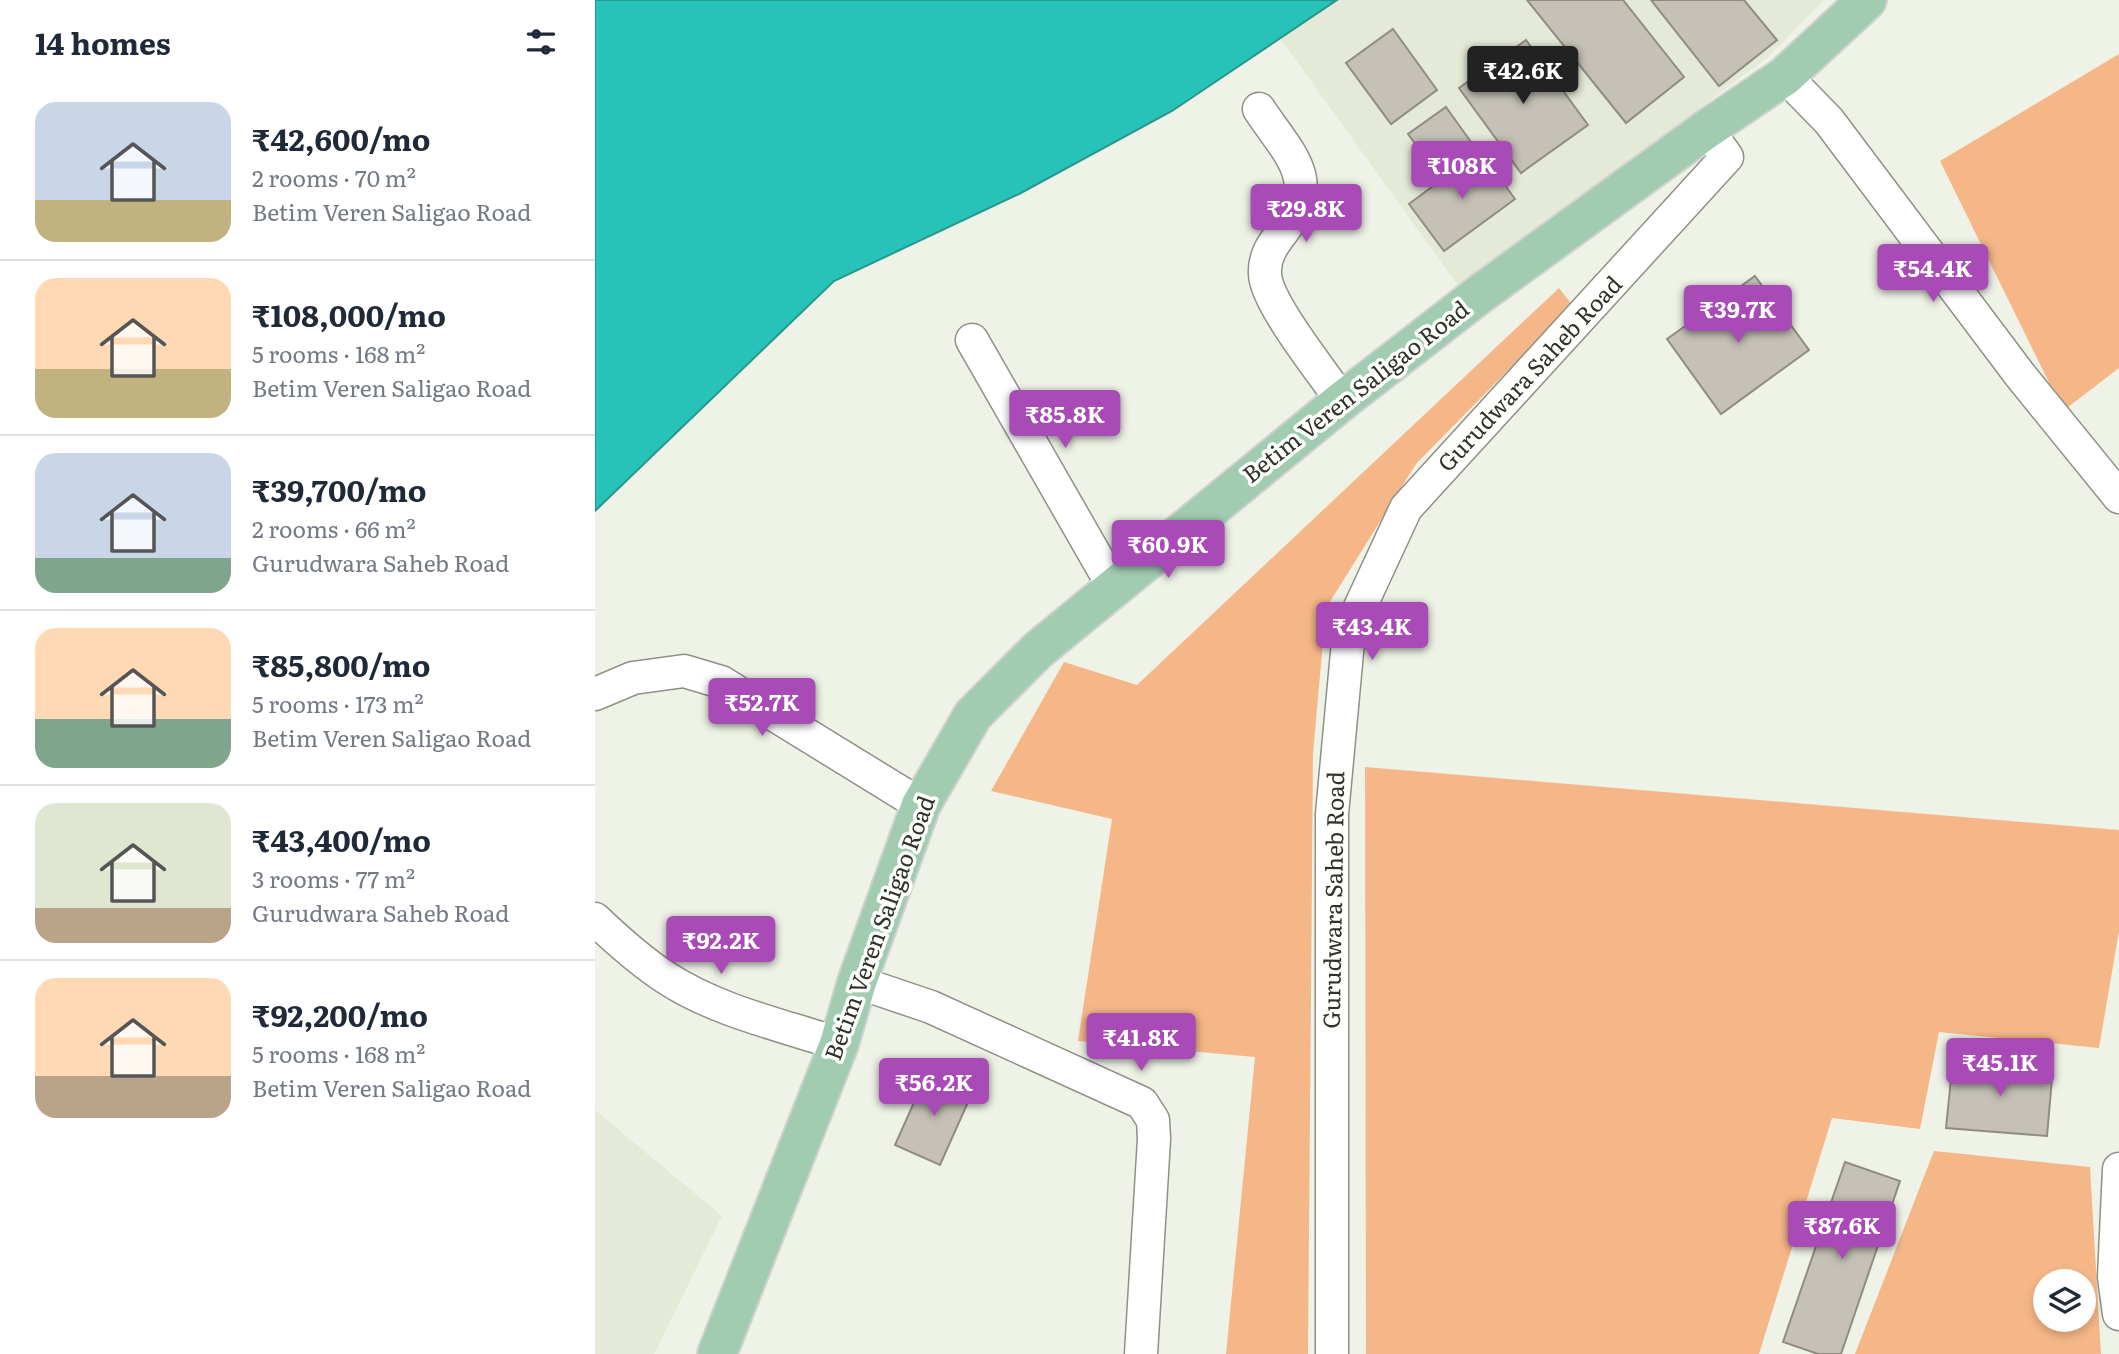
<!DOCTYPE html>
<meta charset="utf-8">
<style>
:root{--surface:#fff;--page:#f2f2f3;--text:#1f2937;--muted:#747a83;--line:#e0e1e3;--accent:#a84bb6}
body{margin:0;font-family:Literata,serif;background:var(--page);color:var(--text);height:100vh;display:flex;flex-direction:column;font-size:26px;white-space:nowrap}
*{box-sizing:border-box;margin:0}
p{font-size:23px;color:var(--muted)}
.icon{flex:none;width:38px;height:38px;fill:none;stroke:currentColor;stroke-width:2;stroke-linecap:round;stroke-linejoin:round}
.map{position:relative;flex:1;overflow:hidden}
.sheet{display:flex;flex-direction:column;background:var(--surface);width:595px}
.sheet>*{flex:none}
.fabs{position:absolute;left:1438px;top:1269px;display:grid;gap:14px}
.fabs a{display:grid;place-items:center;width:63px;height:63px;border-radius:50%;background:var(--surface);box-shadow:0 4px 10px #0003;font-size:35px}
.price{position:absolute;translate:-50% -60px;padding:0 16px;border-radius:7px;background:var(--accent);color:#fff;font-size:23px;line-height:46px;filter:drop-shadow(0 2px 4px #0008)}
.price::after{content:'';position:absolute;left:50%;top:42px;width:21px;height:16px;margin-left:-10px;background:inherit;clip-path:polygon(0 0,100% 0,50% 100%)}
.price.active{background:#222;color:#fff}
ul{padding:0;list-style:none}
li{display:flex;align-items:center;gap:21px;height:175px;padding:0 35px}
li+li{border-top:2px solid var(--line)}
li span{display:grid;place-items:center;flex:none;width:196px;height:140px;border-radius:21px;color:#555}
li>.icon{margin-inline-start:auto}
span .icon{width:84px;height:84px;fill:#fffc;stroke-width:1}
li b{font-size:30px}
h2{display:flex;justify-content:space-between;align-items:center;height:84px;padding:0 35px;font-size:30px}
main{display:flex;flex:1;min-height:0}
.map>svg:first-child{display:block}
.built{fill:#e4ead7}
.green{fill:#f5b788;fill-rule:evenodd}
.water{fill:#28c3b8;stroke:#2a978e;stroke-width:2}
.building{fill:#c5c1b6;stroke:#908c81;stroke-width:2}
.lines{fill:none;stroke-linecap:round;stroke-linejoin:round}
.minor-casing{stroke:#8d9186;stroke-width:35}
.major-casing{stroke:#d1d2d1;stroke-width:42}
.minor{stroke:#fff;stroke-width:32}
.major{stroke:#a2ccb2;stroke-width:38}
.labels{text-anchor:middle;stroke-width:7;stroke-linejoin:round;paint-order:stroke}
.street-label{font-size:23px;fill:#30312d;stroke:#fdfffa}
</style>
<main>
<section class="sheet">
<h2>14 homes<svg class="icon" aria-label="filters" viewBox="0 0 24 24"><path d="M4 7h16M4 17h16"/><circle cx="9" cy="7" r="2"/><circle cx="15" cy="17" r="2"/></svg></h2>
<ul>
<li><span style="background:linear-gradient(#c9d6e8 70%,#c2b280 0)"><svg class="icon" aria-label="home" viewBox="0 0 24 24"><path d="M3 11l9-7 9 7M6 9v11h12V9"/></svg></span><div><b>₹42,600/mo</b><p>2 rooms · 70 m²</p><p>Betim Veren Saligao Road</p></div></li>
<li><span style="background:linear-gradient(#ffd9b3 65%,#c2b280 0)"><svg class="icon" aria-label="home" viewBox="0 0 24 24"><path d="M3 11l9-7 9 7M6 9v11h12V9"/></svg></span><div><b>₹108,000/mo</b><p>5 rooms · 168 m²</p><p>Betim Veren Saligao Road</p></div></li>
<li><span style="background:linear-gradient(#c9d6e8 75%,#7fa58c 0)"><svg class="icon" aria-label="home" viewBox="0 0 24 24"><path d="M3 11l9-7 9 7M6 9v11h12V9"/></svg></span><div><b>₹39,700/mo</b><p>2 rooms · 66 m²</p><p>Gurudwara Saheb Road</p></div></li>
<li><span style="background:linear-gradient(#ffd9b3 65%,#7fa58c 0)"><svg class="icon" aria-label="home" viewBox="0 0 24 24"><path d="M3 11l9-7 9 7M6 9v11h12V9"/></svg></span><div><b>₹85,800/mo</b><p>5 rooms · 173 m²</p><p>Betim Veren Saligao Road</p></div></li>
<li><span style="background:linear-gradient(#dfe7d0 75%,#b9a48a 0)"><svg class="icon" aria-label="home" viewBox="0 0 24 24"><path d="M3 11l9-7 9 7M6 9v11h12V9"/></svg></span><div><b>₹43,400/mo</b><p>3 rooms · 77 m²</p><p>Gurudwara Saheb Road</p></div></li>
<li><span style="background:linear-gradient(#ffd9b3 70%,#b9a48a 0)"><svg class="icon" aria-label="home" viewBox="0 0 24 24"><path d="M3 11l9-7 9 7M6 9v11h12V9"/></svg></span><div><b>₹92,200/mo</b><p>5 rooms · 168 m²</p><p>Betim Veren Saligao Road</p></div></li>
</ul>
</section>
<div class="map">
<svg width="1524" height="1354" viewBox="0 0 1524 1354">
<rect width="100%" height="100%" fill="#eff3e7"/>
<path class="built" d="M 735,0 L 1229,0 L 1172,58 L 864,287 L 685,38 Z
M 0,1110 L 127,1216 L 59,1354 L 0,1354 Z"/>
<path class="green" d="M 1524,54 L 1524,368 L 1468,411 L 1345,161 Z
M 964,288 L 977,305 L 821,464 L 731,608 L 718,754 L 713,1354 L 631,1354 L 660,1057 L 483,1041 L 517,819 L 396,791 L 469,662 L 542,685 Z
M 770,767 L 1524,830 L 1524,931 L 1504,1048 L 1344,1032 L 1325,1129 L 1237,1118 L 1164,1354 L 771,1354 Z
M 1339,1151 L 1495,1167 L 1506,1354 L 1260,1354 ZM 1451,1281 L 1489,1281 L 1489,1320 L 1451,1320 Z"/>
<path class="water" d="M 0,0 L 742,0 L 577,111 L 424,194 L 239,281 L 0,511 Z"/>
<path class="building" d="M 932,0 L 1028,0 L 1089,77 L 1031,123 Z
M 1056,0 L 1149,0 L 1182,40 L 1124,86 Z
M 798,29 L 842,90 L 796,124 L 751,63 Z
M 931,40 L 993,125 L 926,173 L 864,88 Z
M 851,107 L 876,142 L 839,169 L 813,134 Z
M 885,151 L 920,199 L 849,251 L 814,204 Z
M 1160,276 L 1214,350 L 1126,414 L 1072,339 Z
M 1358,1059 L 1458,1067 L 1452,1136 L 1351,1128 Z
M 333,1071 L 378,1091 L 345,1165 L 300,1145 Z
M 1250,1162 L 1305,1181 L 1246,1354 L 1223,1354 L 1188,1342 Z"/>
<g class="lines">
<defs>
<path id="minor" d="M 1190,76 L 1234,121 L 1425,375 L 1524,497
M 664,109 C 694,155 727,179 688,231 C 678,244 669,256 670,274 C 671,303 729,374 747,401
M 377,340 L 518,586
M 0,694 L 38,678 L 89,671 L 126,682 L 326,805
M 0,919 C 22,940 44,960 70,977 C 121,1011 187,1025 244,1044
M 262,982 L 336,1007 L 547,1103 L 558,1120 L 559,1139 L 546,1354
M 1524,1169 L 1519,1277 L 1524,1314
M 737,1354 L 737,814 L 754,631 L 811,508 L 1132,157 L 1112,129"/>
<path id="major" d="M 122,1354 L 244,1044 L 262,982 L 326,805 L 378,715 L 443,650 L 747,401 L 885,294 L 1112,129 L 1190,76 L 1272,0"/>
</defs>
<use href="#minor" class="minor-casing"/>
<use href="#major" class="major-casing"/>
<use href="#minor" class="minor"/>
<use href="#major" class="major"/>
</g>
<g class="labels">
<g class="street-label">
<text transform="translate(935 374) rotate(-47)" y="8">Gurudwara Saheb Road</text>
<text transform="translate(761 392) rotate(-38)" y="8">Betim Veren Saligao Road</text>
<text transform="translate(739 900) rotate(-89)" y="8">Gurudwara Saheb Road</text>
<text transform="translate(285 928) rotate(-70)" y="8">Betim Veren Saligao Road</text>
</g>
</g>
</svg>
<div class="fabs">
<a><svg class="icon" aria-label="layers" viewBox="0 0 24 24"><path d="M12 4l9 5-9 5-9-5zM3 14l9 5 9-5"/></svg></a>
</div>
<b class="price active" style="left:928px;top:106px">₹42.6K</b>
<b class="price" style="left:867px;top:201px">₹108K</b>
<b class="price" style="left:711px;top:244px">₹29.8K</b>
<b class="price" style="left:1338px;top:304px">₹54.4K</b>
<b class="price" style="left:1143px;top:345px">₹39.7K</b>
<b class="price" style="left:470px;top:450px">₹85.8K</b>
<b class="price" style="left:573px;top:580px">₹60.9K</b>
<b class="price" style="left:777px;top:662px">₹43.4K</b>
<b class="price" style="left:167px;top:738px">₹52.7K</b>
<b class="price" style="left:126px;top:976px">₹92.2K</b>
<b class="price" style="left:546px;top:1073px">₹41.8K</b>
<b class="price" style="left:1405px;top:1098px">₹45.1K</b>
<b class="price" style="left:339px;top:1118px">₹56.2K</b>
<b class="price" style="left:1247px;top:1261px">₹87.6K</b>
</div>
</main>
